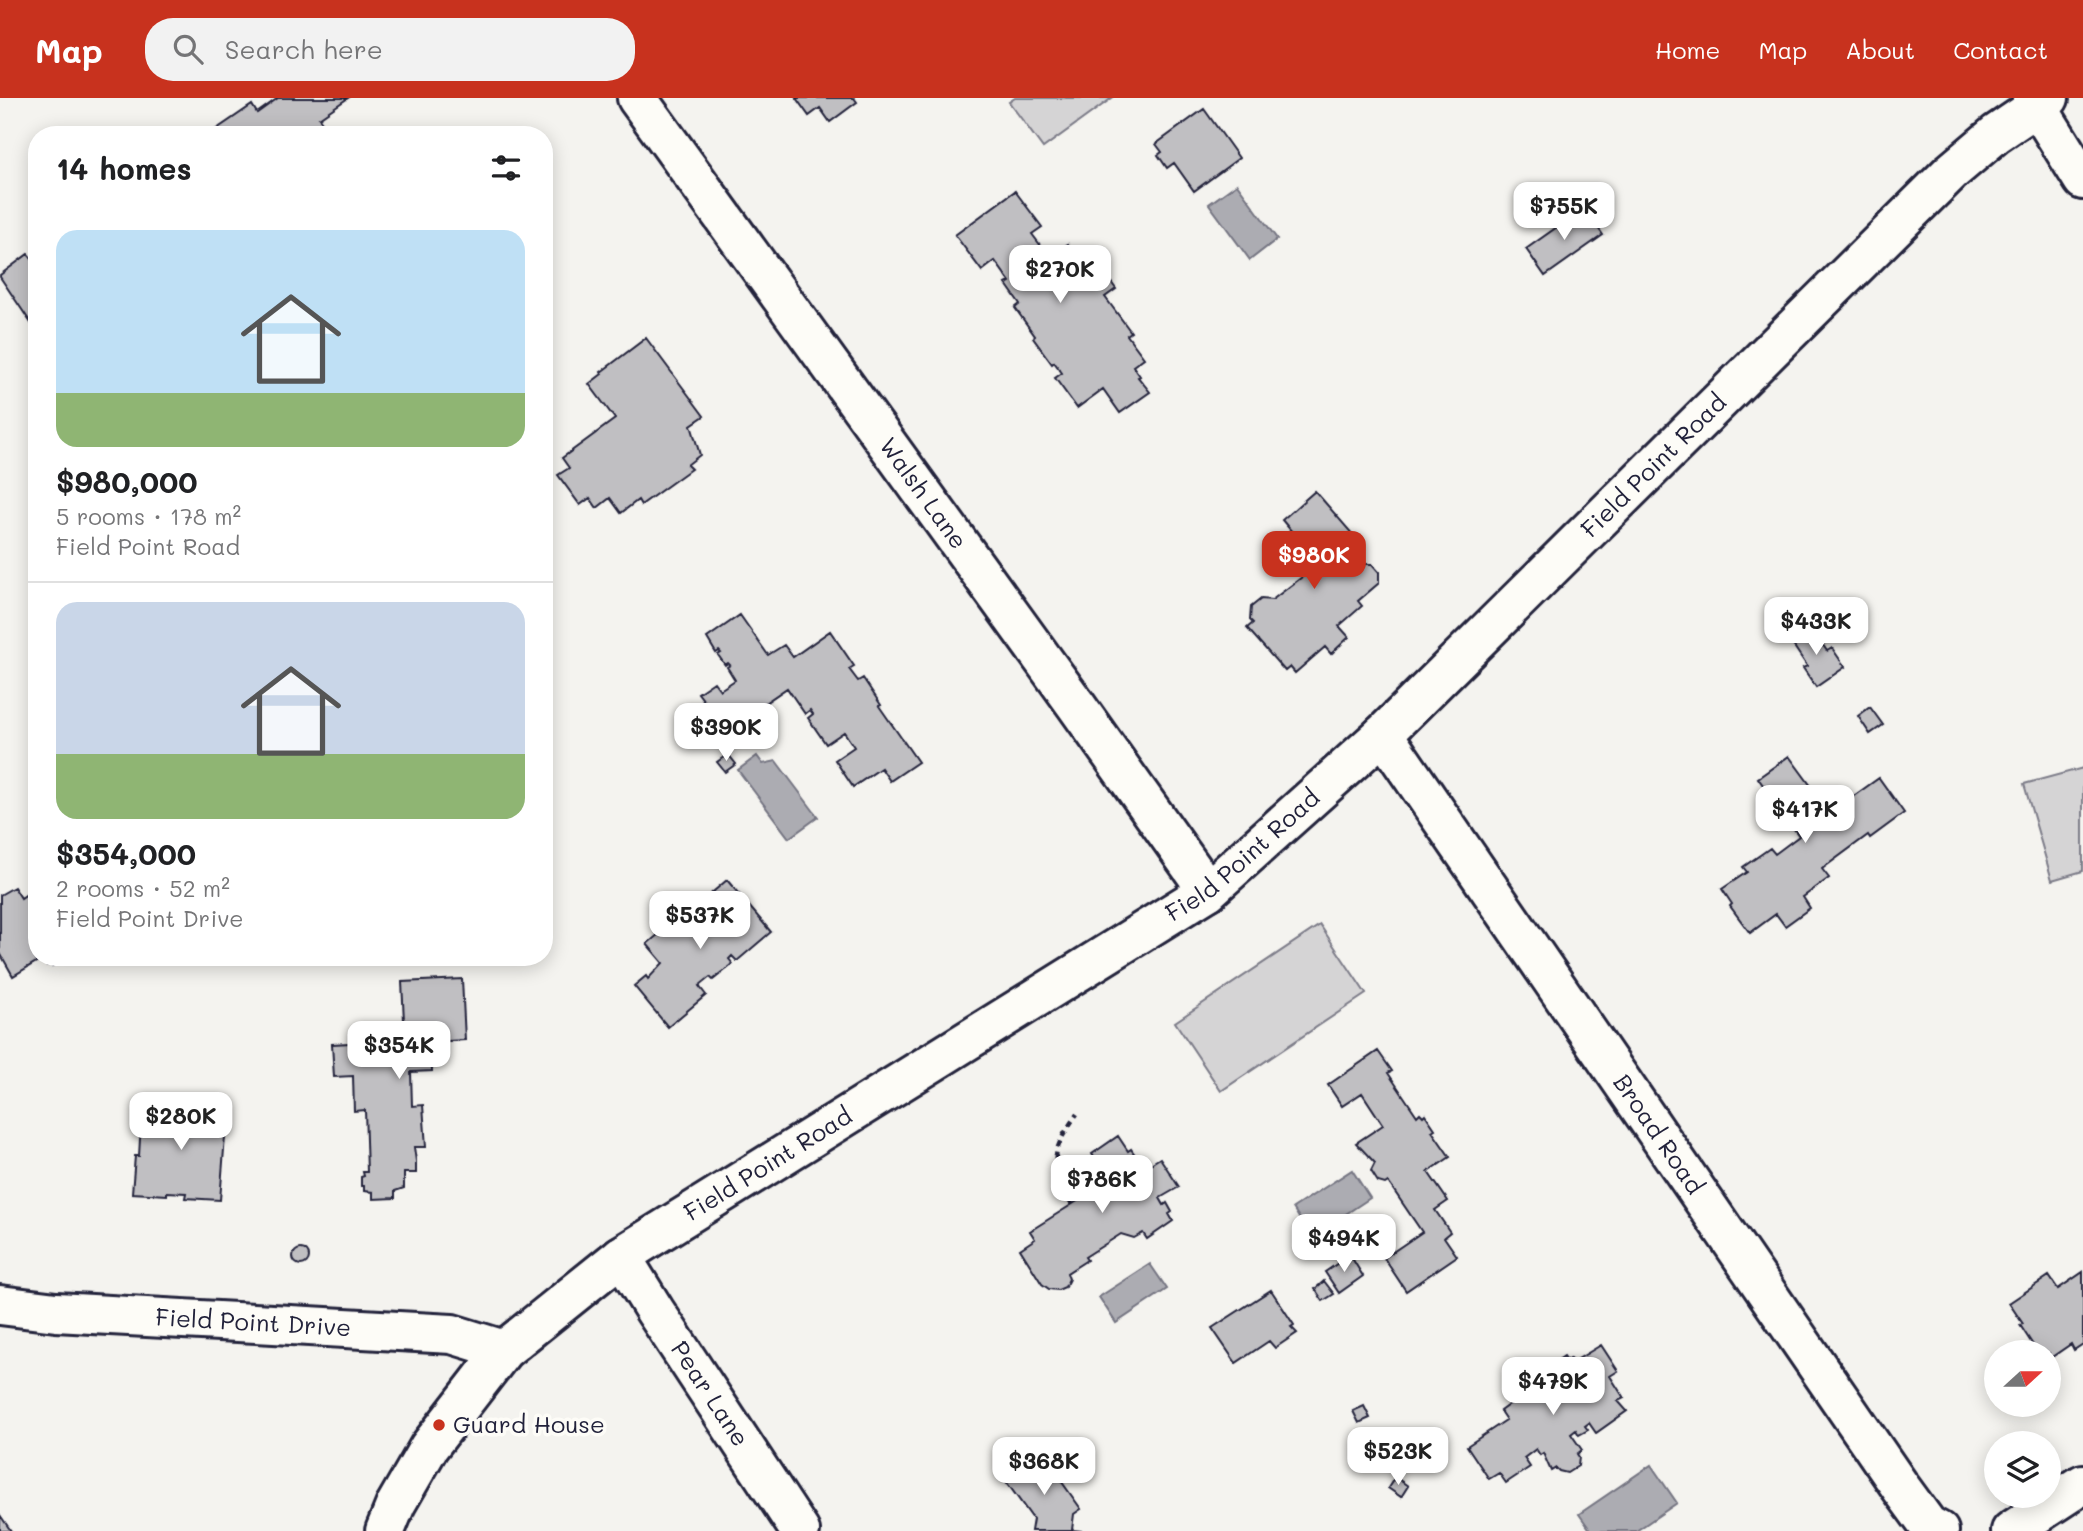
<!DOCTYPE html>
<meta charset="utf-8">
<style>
:root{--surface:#fff;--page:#f2f2f2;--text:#202124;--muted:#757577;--line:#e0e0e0;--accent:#c8321e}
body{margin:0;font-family:Mali,sans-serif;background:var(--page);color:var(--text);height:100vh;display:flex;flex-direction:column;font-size:26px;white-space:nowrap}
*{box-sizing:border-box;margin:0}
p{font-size:23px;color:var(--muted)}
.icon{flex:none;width:38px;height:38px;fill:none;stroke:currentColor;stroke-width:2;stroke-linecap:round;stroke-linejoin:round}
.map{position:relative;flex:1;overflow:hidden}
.drawer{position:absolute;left:28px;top:28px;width:525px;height:840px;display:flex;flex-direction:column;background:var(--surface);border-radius:28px;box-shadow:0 4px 18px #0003}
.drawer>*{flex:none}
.needle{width:46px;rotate:69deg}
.tools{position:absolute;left:1984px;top:1242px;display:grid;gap:14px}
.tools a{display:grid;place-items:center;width:77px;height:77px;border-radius:50%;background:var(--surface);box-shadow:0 4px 18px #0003;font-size:35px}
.price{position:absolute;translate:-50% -60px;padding:0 16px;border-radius:14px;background:#fff;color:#222;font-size:23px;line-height:46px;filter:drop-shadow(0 2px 4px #0008)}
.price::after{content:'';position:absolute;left:50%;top:42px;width:21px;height:16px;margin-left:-10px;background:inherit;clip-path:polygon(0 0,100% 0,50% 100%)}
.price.current{background:var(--accent);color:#fff}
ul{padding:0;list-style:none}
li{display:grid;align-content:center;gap:14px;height:371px;padding:0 28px}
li+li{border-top:2px solid var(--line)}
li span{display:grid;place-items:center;height:217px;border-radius:21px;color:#555}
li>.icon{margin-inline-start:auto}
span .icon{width:126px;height:126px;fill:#fffc;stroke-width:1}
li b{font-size:30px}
h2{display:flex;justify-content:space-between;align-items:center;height:84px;padding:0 28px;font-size:30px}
header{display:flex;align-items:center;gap:42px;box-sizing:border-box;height:98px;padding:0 35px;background:var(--accent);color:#fff}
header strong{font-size:33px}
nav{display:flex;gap:38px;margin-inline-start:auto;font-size:24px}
.search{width:490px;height:63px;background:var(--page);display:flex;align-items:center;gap:18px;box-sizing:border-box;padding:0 24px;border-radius:28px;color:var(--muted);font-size:26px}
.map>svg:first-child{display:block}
.green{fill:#d5d4d5;stroke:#7c7b88;stroke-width:2}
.water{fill:#acacb2;stroke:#757582;stroke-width:2}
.building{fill:#c0bfc2;stroke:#22223b;stroke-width:2}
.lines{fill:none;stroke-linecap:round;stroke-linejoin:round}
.street-casing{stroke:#22223b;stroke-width:44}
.path{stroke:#22223b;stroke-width:4.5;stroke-dasharray:7 5;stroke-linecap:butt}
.street{stroke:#fdfcf7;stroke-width:38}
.poi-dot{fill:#c8321e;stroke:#fdfcf7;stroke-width:2.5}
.labels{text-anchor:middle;stroke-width:7;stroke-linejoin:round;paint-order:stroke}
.street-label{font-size:24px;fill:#22223b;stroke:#fdfcf7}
.poi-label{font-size:24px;fill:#22223b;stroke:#fdfcf7;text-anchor:start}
</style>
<header>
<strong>Map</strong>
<div class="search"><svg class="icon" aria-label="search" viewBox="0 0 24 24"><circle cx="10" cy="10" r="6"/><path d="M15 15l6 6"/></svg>Search here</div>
<nav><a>Home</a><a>Map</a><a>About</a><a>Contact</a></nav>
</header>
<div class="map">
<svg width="2083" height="1433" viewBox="0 0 2083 1433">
<rect width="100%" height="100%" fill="#f4f3ef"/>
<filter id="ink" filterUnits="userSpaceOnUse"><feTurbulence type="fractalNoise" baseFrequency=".0143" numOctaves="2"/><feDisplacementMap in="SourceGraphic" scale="14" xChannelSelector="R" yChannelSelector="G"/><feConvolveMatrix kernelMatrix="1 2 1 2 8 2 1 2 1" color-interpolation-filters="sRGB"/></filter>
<g filter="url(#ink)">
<path class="green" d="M 1015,0 L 1112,0 L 1043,50 L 1009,4 Z
M 2083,670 L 2083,773 L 2052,782 L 2024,686 Z
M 1320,827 L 1366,896 L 1221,993 L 1175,924 Z"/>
<path class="water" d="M 1237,86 L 1277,141 L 1250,162 L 1209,106 Z
M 757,658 L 763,666 L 776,663 L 818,719 L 789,740 L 738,672 Z
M 1352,1072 L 1370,1100 L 1311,1139 L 1293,1110 Z
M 1150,1166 L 1167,1191 L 1116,1225 L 1099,1199 Z
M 1651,1367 L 1677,1405 L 1636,1433 L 1591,1433 L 1579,1416 Z"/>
<path class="building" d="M 278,0 L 348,0 L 319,20 L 331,37 L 208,37 L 252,7 L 257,15 Z
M 796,0 L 854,0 L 857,4 L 830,24 L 820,10 L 809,18 Z
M 1204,11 L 1239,60 L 1194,93 L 1174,65 L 1167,70 L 1158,57 L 1162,54 L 1156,46 Z
M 1015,93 L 1042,129 L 1032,136 L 1047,156 L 1056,150 L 1058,153 L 1068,146 L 1081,165 L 1091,157 L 1116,191 L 1105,199 L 1131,234 L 1127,237 L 1144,260 L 1133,268 L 1140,278 L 1138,279 L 1150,294 L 1120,315 L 1103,291 L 1077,310 L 1055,280 L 1062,275 L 1054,264 L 1052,266 L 1033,240 L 1035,238 L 1015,210 L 1020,206 L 1006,186 L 1010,184 L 995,163 L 982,173 L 955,137 Z
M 1584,110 L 1603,137 L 1545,178 L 1526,151 Z
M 28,156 L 37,167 L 37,234 L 0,179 L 0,177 Z
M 646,240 L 704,318 L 691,327 L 700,357 L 687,367 L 691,371 L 641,407 L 638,402 L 621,415 L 610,400 L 597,410 L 590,400 L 580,407 L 558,377 L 569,370 L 562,360 L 615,321 L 589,286 L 602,276 L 601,274 Z
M 1315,393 L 1355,439 L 1340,451 L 1356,469 L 1360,466 L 1372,466 L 1379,474 L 1379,485 L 1358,503 L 1362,508 L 1339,528 L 1349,539 L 1331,556 L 1325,549 L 1295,575 L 1290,569 L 1285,573 L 1247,530 L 1253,525 L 1250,522 L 1251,509 L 1261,501 L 1272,502 L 1319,466 L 1282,422 Z
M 740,517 L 768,557 L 784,547 L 793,559 L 830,533 L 854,568 L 849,571 L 858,583 L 863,580 L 881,607 L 879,608 L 918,664 L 890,683 L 881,670 L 853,689 L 835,662 L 854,649 L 844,634 L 826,646 L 808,620 L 813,616 L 810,612 L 805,616 L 787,590 L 708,644 L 687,615 L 704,603 L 698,595 L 714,584 L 720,592 L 735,582 L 727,569 L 730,567 L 728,565 L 725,567 L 718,557 L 721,555 L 719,553 L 716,555 L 707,540 Z
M 1809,527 L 1827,553 L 1832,550 L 1845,569 L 1816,589 L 1803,570 L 1807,568 L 1789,541 Z
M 1870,609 L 1883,627 L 1870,636 L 1858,618 Z
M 728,656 L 736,666 L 725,674 L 717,664 Z
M 1789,658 L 1828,711 L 1845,699 L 1848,702 L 1879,680 L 1904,715 L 1870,740 L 1868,737 L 1822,771 L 1829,780 L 1803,799 L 1810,810 L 1785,828 L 1776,816 L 1750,835 L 1730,808 L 1732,806 L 1722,791 L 1747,774 L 1743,769 L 1770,750 L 1775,756 L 1799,738 L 1758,680 Z
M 727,782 L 771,834 L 737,863 L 732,858 L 729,861 L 733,866 L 713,882 L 710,879 L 699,888 L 706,897 L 668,929 L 634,888 L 646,878 L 648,881 L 663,865 L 647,846 L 698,803 L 700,805 Z
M 14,789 L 21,800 L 37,789 L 37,859 L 67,859 L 52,868 L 50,865 L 47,867 L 43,860 L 13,878 L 0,855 L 0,797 Z
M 462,881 L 465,942 L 431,944 L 432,973 L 411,974 L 412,1008 L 423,1007 L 426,1049 L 414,1049 L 416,1063 L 416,1075 L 404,1075 L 404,1090 L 395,1093 L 395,1100 L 373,1101 L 373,1094 L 364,1093 L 364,1088 L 361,1088 L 361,1079 L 364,1078 L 363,1074 L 367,1074 L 365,1012 L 354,1013 L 353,978 L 334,979 L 332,946 L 405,942 L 402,884 Z
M 1378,953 L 1392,973 L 1388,975 L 1417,1018 L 1420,1015 L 1423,1018 L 1425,1016 L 1435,1031 L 1432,1033 L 1450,1059 L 1428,1074 L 1448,1103 L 1435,1112 L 1450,1134 L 1444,1139 L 1457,1158 L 1406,1193 L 1384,1160 L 1422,1134 L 1388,1084 L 1385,1086 L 1378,1084 L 1371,1073 L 1375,1065 L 1356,1045 L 1383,1027 L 1362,995 L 1342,1008 L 1328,987 Z
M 142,1007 L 227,1013 L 220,1102 L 185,1100 L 186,1095 L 167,1094 L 167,1097 L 132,1095 L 135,1058 L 139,1058 Z
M 1118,1038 L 1128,1053 L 1131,1051 L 1137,1060 L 1134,1062 L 1141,1072 L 1160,1060 L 1179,1089 L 1160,1100 L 1164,1107 L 1167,1105 L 1172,1114 L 1169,1116 L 1173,1123 L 1147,1141 L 1143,1135 L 1134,1140 L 1121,1136 L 1085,1159 L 1087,1162 L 1067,1175 L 1069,1181 L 1065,1189 L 1058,1192 L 1049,1191 L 1042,1186 L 1020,1151 L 1035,1141 L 1030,1133 L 1109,1083 L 1092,1056 Z
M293 1159a8 8 0 1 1 16 0a8 8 0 1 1-16 0Z
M 1350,1157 L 1363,1178 L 1339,1195 L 1325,1174 Z
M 2083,1174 L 2083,1246 L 2074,1252 L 2071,1246 L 2049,1261 L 2049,1255 L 2038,1255 L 2020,1227 L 2023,1226 L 2009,1205 L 2049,1178 L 2058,1191 Z
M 1324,1183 L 1334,1196 L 1323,1203 L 1315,1191 Z
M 1271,1192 L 1294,1227 L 1291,1229 L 1297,1235 L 1275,1250 L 1269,1243 L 1236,1265 L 1212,1230 Z
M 1601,1247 L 1618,1273 L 1610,1278 L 1624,1300 L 1618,1303 L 1627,1313 L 1596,1335 L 1589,1325 L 1585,1328 L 1588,1332 L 1579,1337 L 1576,1332 L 1571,1336 L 1582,1352 L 1577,1356 L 1579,1359 L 1578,1368 L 1567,1375 L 1559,1373 L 1556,1370 L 1551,1373 L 1543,1355 L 1540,1357 L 1536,1351 L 1524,1360 L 1530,1369 L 1506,1385 L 1499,1375 L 1489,1381 L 1467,1348 L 1506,1322 L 1500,1313 L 1549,1277 L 1548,1275 L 1552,1272 L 1549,1268 L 1564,1258 L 1567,1262 L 1570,1260 L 1573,1264 Z
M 1364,1308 L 1370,1320 L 1359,1325 L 1353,1313 Z
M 1042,1356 L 1081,1411 L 1074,1416 L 1072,1432 L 1082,1433 L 1031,1433 L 1033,1421 L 1005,1382 Z
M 1395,1379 L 1408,1388 L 1401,1399 L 1388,1390 Z
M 0,1417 L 11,1433 L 0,1433 Z"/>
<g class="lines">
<defs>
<g id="street">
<path id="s1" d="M 637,0 L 1076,607 L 1208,793"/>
<path d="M 2032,0 L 2083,82"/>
<path id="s2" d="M 1383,636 L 1901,1390 L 1928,1427 L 1939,1433"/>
<path id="s3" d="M 621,1158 L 655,1213 L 800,1433"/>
<path id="s4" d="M 0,1207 L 56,1214 L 452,1236 L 504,1252"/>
<path id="s5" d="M 385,1433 L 396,1406 L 429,1349 L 504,1252 L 621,1158 L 1208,793 L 1383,636 L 1951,74 L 1996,36 L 2049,0"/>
<path d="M 2011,1433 L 2083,1386"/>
</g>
</defs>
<use href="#street" class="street-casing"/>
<path class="path" d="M 1072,1106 C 1048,1066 1051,1053 1077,1016"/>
<use href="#street" class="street"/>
</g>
</g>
<circle class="poi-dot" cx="439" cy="1327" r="7"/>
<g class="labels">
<g class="street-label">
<text dy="8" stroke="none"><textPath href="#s5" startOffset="1675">Field Point Road</textPath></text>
<text dy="8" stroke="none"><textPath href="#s1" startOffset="488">Walsh Lane</textPath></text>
<text dy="8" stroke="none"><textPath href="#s5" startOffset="1108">Field Point Road</textPath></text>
<text dy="8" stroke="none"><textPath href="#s2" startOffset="486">Broad Road</textPath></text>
<text dy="8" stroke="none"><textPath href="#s5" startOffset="541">Field Point Road</textPath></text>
<text dy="8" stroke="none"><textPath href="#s4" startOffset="254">Field Point Drive</textPath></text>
<text dy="8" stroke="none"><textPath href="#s3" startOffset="164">Pear Lane</textPath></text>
</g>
<g class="poi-label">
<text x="453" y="1335">Guard House</text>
</g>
</g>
</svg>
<div class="tools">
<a><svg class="needle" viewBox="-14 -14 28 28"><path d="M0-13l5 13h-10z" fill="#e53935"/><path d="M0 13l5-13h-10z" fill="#757577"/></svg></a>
<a><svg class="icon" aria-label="layers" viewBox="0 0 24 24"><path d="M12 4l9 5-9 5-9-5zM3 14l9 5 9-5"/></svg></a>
</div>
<b class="price" style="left:1564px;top:144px">$755K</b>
<b class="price" style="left:1060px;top:207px">$270K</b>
<b class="price current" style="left:1314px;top:493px">$980K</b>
<b class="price" style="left:1816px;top:559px">$433K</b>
<b class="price" style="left:726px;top:665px">$390K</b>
<b class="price" style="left:1805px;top:747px">$417K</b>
<b class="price" style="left:700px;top:853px">$537K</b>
<b class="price" style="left:399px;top:983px">$354K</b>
<b class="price" style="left:181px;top:1054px">$280K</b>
<b class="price" style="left:1102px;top:1117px">$786K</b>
<b class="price" style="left:1344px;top:1176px">$494K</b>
<b class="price" style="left:1553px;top:1319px">$479K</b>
<b class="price" style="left:1398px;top:1389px">$523K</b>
<b class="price" style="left:1044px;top:1399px">$368K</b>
<section class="drawer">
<h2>14 homes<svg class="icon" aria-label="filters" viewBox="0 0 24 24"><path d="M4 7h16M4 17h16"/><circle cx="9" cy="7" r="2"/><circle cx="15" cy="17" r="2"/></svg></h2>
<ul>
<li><span style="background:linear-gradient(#bfe0f5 75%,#8fb573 0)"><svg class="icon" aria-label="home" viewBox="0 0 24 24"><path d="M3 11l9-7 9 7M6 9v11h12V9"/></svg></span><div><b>$980,000</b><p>5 rooms · 178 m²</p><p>Field Point Road</p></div></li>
<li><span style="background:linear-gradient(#c9d6e8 70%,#8fb573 0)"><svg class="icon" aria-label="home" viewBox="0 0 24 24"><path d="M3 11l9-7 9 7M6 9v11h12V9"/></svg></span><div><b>$354,000</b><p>2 rooms · 52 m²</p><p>Field Point Drive</p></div></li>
</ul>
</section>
</div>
